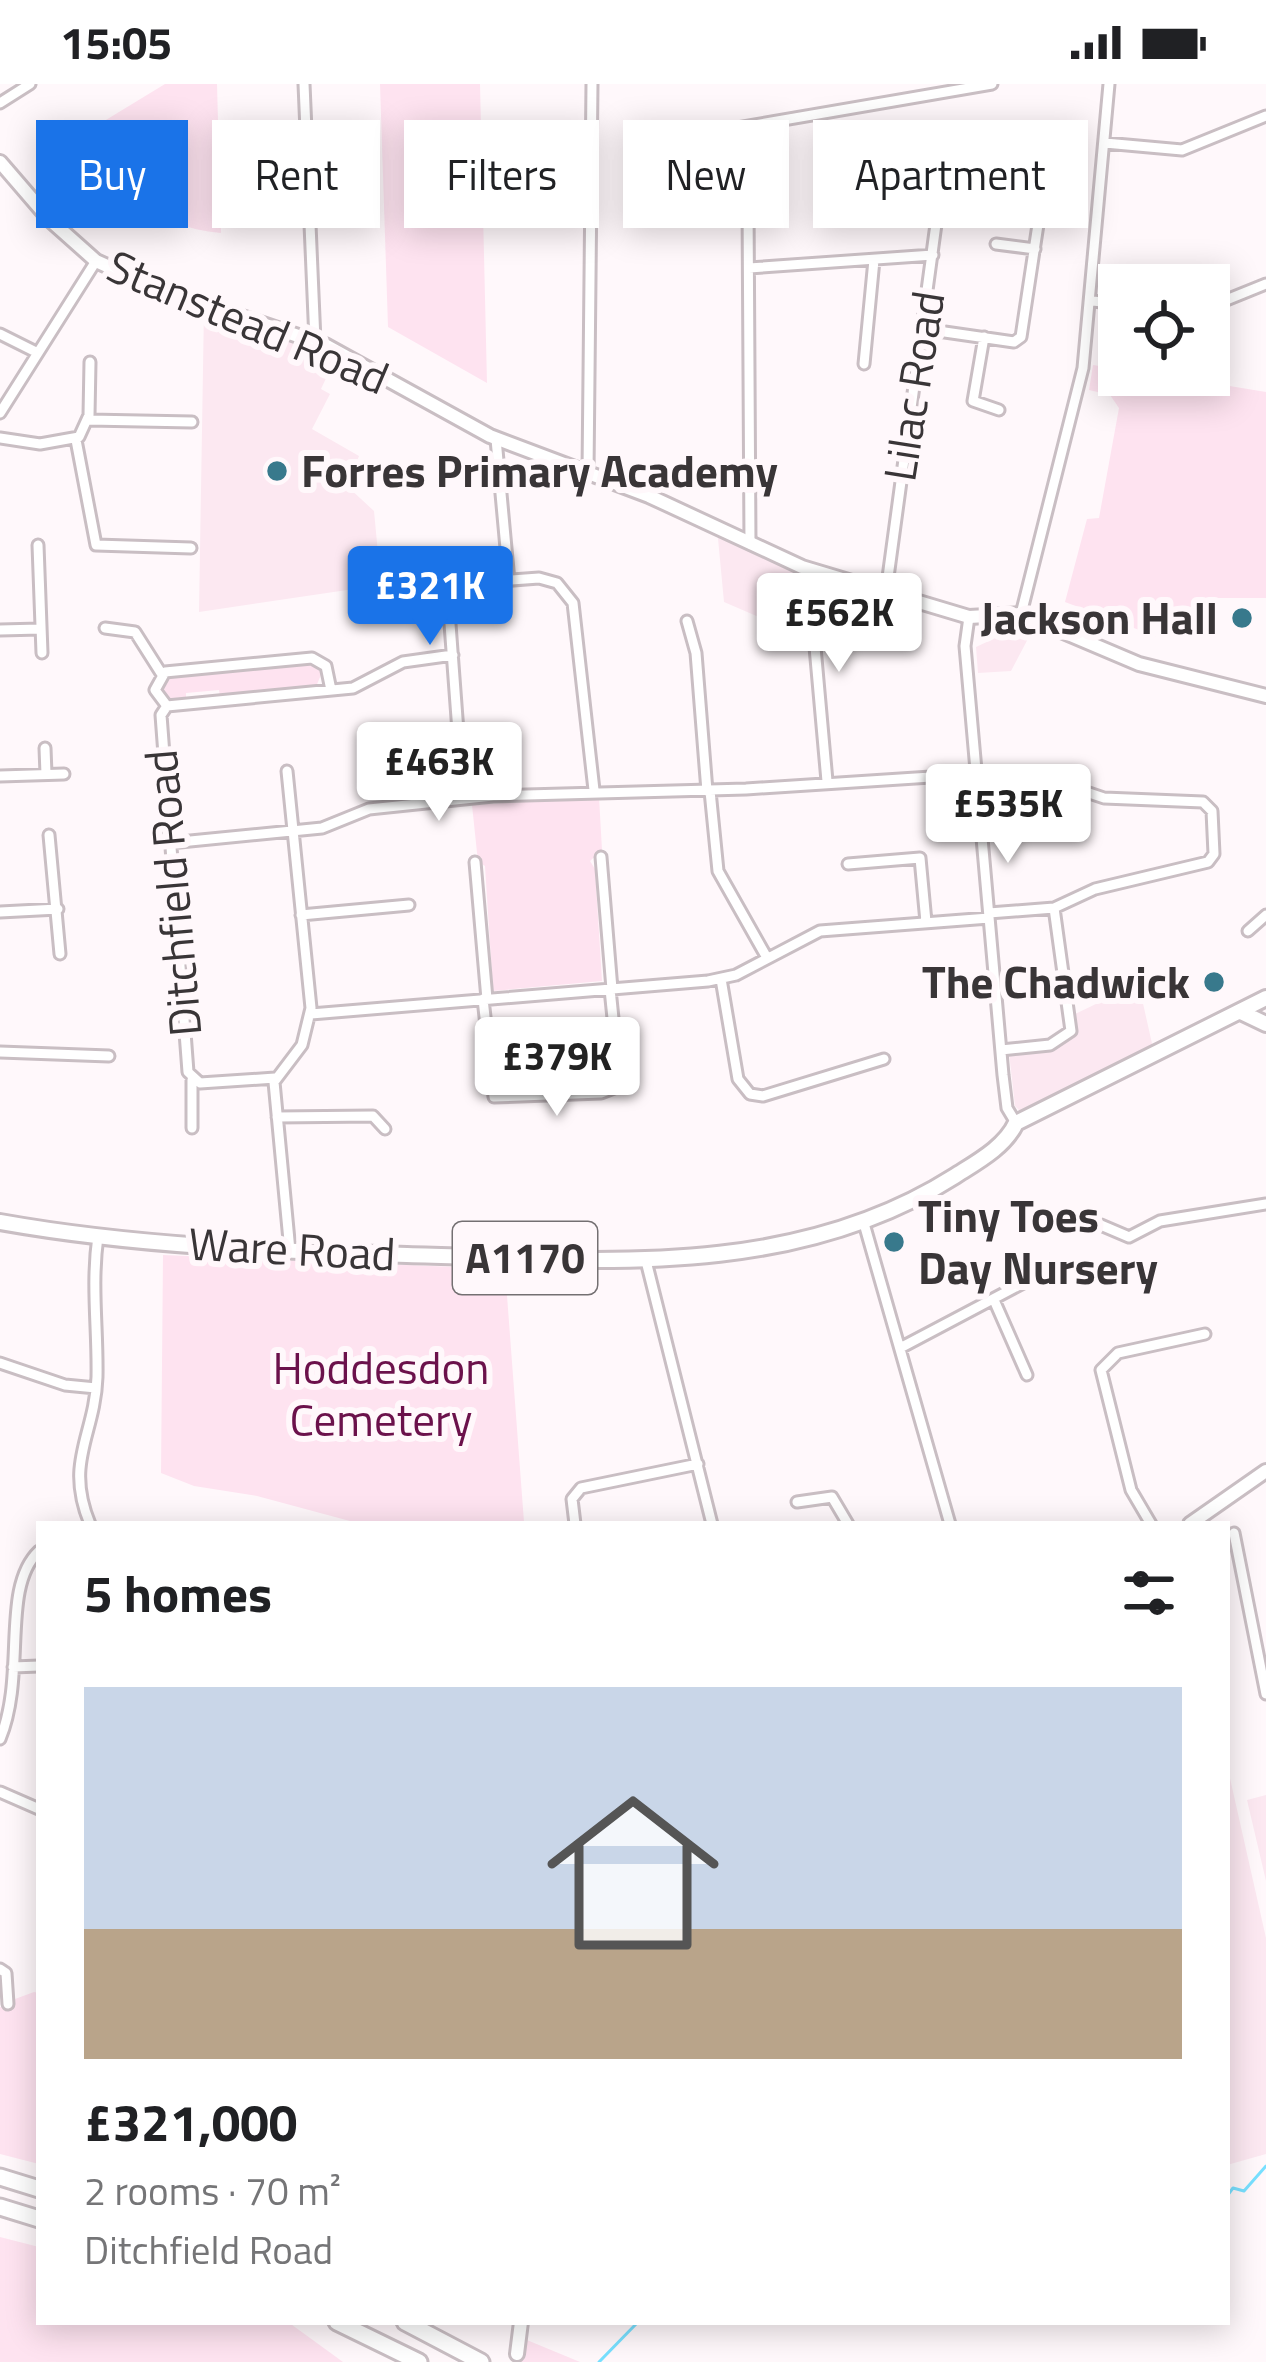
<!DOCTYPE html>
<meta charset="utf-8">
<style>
:root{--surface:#fff;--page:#f6f6f6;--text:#202124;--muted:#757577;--line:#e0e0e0;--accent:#1a73e8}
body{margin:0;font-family:"Titillium Web",sans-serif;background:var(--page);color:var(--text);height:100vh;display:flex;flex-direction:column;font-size:45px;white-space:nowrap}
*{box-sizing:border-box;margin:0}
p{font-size:39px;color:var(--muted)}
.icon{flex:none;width:66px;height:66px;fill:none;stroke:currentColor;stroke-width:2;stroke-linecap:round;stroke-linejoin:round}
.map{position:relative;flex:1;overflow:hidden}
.panel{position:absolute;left:36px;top:1437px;width:1194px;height:804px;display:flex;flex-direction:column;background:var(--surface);border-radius:0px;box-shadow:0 6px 30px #0003}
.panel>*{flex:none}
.guide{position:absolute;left:36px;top:36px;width:1194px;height:108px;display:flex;gap:24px}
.buttons{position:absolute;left:1098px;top:180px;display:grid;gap:24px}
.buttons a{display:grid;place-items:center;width:132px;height:132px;border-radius:0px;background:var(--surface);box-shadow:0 6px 30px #0003;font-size:60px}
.price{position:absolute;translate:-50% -102px;padding:0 27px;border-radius:12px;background:#fff;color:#222;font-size:39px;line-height:78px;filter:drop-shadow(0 3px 6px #0008)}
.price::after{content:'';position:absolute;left:50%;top:72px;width:36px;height:27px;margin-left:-18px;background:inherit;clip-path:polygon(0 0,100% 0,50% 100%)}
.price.on{background:var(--accent);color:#fff}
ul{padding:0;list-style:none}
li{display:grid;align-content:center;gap:24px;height:636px;padding:0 48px}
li+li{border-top:3px solid var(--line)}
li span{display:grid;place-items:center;height:372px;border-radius:0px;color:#555}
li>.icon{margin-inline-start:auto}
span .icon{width:216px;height:216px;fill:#fffc;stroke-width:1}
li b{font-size:51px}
h2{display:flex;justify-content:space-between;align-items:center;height:144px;padding:0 48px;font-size:51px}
.pill{padding:0 42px;border-radius:0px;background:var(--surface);box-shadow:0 6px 30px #0003;font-size:42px;line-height:108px}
.pill.on{background:var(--accent);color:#fff}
.status{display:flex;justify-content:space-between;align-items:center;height:84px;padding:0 60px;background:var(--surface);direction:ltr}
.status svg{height:33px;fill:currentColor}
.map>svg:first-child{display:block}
.built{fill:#fce8f1}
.green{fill:#fee3f0}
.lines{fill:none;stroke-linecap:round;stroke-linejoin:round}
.stream{stroke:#78e0ff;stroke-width:3}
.street-casing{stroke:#c9bec3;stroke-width:15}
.secondary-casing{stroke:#c9bec3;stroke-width:18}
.primary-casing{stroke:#c9bec3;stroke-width:20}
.highway-casing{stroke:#c9bec3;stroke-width:21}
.street{stroke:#fff;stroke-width:9}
.secondary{stroke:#fff;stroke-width:12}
.primary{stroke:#fff;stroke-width:14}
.highway{stroke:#fff;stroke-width:15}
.poi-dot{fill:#38798c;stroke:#fff8fb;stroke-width:4.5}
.labels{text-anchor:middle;stroke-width:12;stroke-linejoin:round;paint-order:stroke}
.shield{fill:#fff8fb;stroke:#747072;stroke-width:3}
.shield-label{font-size:42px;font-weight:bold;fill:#393537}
.street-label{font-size:45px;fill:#393537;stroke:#fff8fb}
.poi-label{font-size:45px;font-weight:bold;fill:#393537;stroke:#fff8fb;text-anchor:start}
.park-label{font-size:45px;fill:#6b114b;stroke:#fff8fb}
</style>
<div class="status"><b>15:05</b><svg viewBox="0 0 49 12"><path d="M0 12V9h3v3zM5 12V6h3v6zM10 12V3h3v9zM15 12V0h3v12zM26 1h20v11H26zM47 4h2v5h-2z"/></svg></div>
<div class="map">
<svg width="1266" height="2278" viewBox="0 0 1266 2278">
<rect width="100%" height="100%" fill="#fff8fb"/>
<path class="built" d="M 204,224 L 336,273 L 321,305 L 330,310 L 312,345 L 359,372 L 347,402 L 374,427 L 381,501 L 199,528 Z
M 717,444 L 808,485 L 811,539 L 775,540 L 724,518 Z
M 1023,541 L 1031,549 L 1011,587 L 978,589 L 976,563 Z
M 1125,906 L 1128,911 L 1140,906 L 1153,964 L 1022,1029 L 1015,1022 L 1009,969 L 1072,950 L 1073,931 Z
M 1227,1681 L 1266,1854 L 1266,2070 L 1227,2081 Z
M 1266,1711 L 1266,1797 L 1247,1716 Z"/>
<path class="green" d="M 165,0 L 217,0 L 221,149 C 152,143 115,104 73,56 Z
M 380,0 L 480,0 L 487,299 L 388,243 Z
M 1093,281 L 1119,285 L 1119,291 L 1163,291 L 1266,308 L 1266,514 L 1204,514 L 1185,540 L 1169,543 L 1163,555 L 1065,518 L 1087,435 L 1099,434 L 1119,324 L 1110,311 L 1089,306 Z
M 312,579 L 323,586 L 315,605 L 220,613 L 219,606 L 186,609 L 186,617 L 172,618 L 159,603 L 169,590 Z
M 599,713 L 602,766 L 590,777 L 595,785 L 602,897 L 493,907 L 485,782 L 478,778 L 472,721 Z
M 163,1171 L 505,1185 L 524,1438 L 361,1440 L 257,1412 L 194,1402 L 161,1389 Z
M 34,1908 L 39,1909 L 39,2080 L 0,2070 L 0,1923 L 14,1922 L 15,1915 Z
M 0,2153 L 39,2163 L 39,2238 L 288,2238 L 343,2278 L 0,2278 Z
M 522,2254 L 580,2278 L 520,2278 Z"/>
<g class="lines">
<path class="stream" d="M 1227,2112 L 1233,2104 L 1244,2107 L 1266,2082
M 599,2278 L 638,2238"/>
<defs>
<path id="street" d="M 304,0 L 315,257
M 0,19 L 30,0
M 679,54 L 992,0
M 1105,59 L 1182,66 L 1266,32
M 748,118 L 750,460
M 996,160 L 1035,165
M 749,184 L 933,171
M 1093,217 L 1119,220
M 1209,223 L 1266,200
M 924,245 L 1014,258 L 1021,253 L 1042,114
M 0,250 L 36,268
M 984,253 L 973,317 L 999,326
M 864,280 L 874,176
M 0,329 L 96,177
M 89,336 L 192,338
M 0,354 L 40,360 L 79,353 L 89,331 L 90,278
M 496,355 L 509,497
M 76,356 L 96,461 L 191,464
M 588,388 L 592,0
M 38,461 L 42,569
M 808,485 L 827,697
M 886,508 L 942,96
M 1021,530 L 1083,284 L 1109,0
M 969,533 L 965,562 L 1003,991 L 1007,1024 L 1016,1039
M 687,537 L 696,569 L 707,707
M 105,544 L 135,548 L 161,589
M 0,546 L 40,545
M 167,622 L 155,606 L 165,588 L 312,574 L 326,582 L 331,606
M 45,664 L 46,690
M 287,687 L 311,924 L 302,961 L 274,998 L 290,1167
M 0,692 L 64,690
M 978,695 L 1036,691 L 1104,714 L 1203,718 L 1212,727 L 1214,770 L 1208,778 L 1095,805 L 1054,824 L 989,829
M 710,707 L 718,787 L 766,872
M 463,715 L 448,513 L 460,500 L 539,494 L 557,499 L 573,519 L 594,706
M 49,751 L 60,870
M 170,759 L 322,744 L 369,725 L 493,712 L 746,705 L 977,690
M 601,773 L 612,905
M 475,778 L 487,915
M 848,780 L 920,774 L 926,838
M 0,828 L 58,825
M 301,831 L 409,821
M 1248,847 L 1266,831
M 721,895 L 738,995 L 750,1010 L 763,1012 L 884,975
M 483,915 L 494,1013 L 601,1009 L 614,1004 L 619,993 L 610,905
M 311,930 L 708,897 L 736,891 L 820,847 L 989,834
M 1001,966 L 1050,961 L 1071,947 L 1054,824
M 0,968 L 109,972
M 275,994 L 200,999 L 188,988 L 161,631 L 167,622 L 353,604 L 403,578 L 453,571
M 277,1033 L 373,1032 L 385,1045
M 192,1044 L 192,996
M 863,1136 L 950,1440
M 1055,1137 L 1082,1133 L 1129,1153 L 1160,1137 L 1266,1120
M 646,1177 L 712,1440
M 994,1216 L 1027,1291
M 902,1263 L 1044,1188
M 0,1279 L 65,1301 L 96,1304
M 797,1418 L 832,1413 L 848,1440
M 90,1440 C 64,1377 95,1352 97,1293 C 98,1245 91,1201 98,1152
M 575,1440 L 572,1415 L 581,1404 L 698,1380
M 1151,1440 L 1131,1406 L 1101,1286 L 1118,1269 L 1205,1250
M 1234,1449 L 1266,1610
M 13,1583 L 39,1582
M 0,1655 C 27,1590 0,1504 39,1467
M 0,1708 L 39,1725
M 0,1885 L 6,1889 L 8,1920"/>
<path id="secondary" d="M 0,78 L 50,136 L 96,177 L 156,204 L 325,261 L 490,352 L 649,412 L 802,483 L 969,533 L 1021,530 L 1139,580 L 1266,612
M 1190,1440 L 1266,1387
M 517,2270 L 521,2238"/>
<path id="primary" d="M 1243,929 L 1266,940
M 0,1138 C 134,1162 271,1167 407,1171 C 593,1176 790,1197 955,1092 C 977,1078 1005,1063 1016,1039 L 1266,914"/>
<path id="highway" d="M 0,2093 L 39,2105
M 0,2123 L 39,2135
M 337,2238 L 419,2278
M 405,2238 L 481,2278"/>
</defs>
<use href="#street" class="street-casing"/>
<use href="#secondary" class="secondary-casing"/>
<use href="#primary" class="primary-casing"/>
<use href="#highway" class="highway-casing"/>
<use href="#street" class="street"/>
<use href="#secondary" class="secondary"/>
<use href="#primary" class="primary"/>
<use href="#highway" class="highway"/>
</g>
<g class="poi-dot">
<circle cx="277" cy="387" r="12"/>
<circle cx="1242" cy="534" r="12"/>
<circle cx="1214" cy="898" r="12"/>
<circle cx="894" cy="1158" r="12"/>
</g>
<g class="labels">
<rect class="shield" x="453" y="1138" width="144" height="72" rx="9"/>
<g class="shield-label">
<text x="525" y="1189">A1170</text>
</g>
<g class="street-label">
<text transform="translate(248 238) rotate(23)" y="16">Stanstead Road</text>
<text transform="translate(914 302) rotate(-81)" y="16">Lilac Road</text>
<text transform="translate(173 809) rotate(-95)" y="16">Ditchfield Road</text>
<text transform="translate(292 1165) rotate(3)" y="16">Ware Road</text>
</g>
<g class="poi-label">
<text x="301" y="403">Forres Primary Academy</text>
<text x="1218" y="550" text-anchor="end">Jackson Hall</text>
<text x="1190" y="914" text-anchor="end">The Chadwick</text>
<text x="918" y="1148">Tiny Toes<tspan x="918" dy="52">Day Nursery</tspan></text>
</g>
<g class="park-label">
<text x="381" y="1300">Hoddesdon<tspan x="381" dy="52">Cemetery</tspan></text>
</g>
</g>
</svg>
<div class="buttons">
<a><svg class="icon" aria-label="locate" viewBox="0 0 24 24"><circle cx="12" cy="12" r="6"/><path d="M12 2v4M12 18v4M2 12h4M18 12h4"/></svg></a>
</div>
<b class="price on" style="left:430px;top:564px">£321K</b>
<b class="price" style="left:839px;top:591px">£562K</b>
<b class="price" style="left:439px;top:740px">£463K</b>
<b class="price" style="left:1008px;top:782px">£535K</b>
<b class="price" style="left:557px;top:1035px">£379K</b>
<div class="guide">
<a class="pill on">Buy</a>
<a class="pill">Rent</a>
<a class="pill">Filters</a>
<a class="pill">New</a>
<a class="pill">Apartment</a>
</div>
<section class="panel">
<h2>5 homes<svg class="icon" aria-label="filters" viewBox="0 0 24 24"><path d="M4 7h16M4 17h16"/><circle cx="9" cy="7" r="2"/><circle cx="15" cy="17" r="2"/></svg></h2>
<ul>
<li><span style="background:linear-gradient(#c9d6e8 65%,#b9a48a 0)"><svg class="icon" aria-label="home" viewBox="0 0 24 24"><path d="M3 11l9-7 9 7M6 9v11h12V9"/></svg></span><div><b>£321,000</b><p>2 rooms · 70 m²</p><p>Ditchfield Road</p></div></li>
</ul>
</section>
</div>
